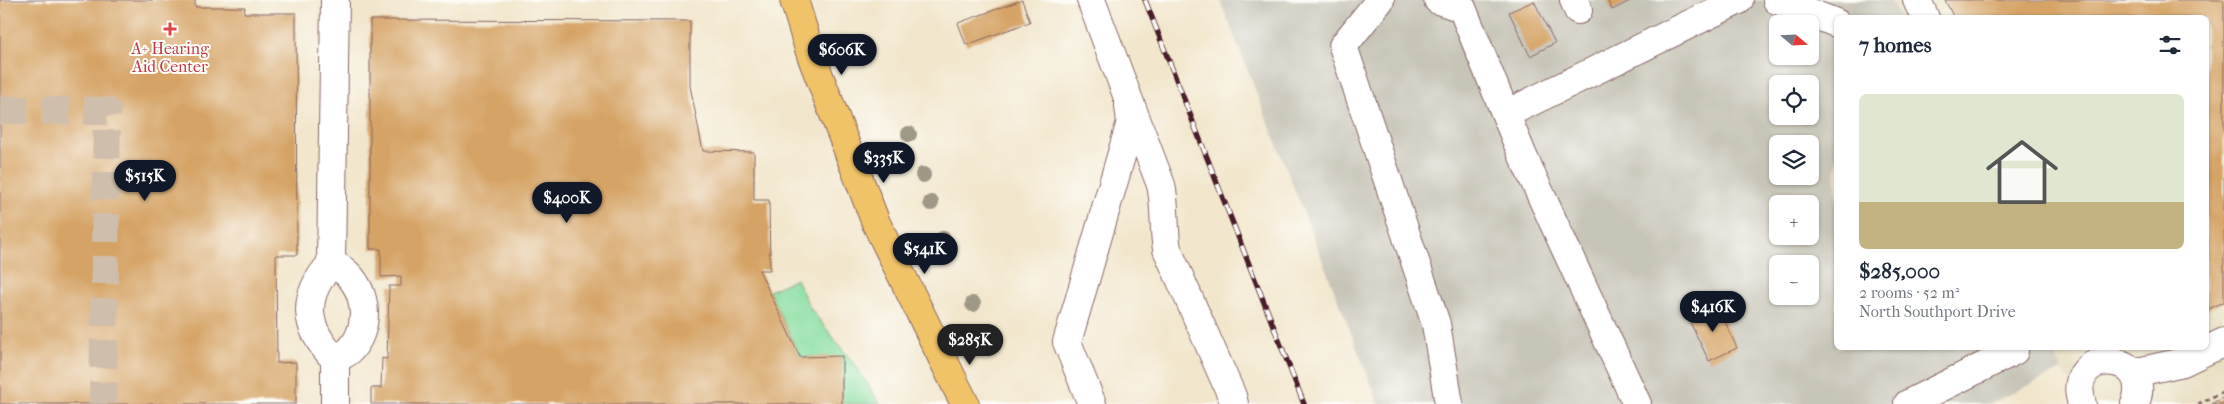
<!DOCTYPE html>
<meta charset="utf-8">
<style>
:root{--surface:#fff;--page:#f6f6f7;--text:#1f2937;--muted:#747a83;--line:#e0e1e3;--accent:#111827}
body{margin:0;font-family:"IM FELL French Canon",serif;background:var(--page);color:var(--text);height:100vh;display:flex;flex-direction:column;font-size:19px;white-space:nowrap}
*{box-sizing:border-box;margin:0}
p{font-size:16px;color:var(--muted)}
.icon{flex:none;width:28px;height:28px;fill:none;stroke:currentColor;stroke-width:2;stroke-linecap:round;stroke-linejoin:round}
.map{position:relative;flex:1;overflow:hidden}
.side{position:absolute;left:1834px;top:15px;width:375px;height:335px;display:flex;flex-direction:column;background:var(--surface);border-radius:8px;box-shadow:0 1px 4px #0004}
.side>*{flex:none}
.needle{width:32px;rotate:109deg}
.fabs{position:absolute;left:1769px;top:15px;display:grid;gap:10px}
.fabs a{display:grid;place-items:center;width:50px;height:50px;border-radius:8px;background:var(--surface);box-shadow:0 1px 4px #0004;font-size:25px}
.price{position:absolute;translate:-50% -42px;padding:0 11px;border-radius:18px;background:var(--accent);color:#fff;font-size:16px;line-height:32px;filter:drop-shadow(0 1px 2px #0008)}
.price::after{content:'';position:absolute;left:50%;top:30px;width:15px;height:11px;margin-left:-8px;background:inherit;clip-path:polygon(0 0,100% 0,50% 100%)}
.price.on{background:#222;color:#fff}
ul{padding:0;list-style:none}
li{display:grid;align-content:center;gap:10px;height:265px;padding:0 25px}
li+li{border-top:1px solid var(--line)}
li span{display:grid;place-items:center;height:155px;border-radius:8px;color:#555}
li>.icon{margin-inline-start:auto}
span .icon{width:90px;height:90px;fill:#fffc;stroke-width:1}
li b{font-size:21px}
h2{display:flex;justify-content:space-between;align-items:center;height:60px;padding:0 25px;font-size:21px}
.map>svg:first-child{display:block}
.built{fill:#e5daba}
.industrial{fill:#c7c4b8;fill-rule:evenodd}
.green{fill:#88dea1;stroke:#697e66}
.building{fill:#d5a365}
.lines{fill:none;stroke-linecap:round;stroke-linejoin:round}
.minor-tunnel{stroke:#d0beac;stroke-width:28;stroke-dasharray:28 14;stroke-linecap:butt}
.minor-casing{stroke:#856563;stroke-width:30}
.major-casing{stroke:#856563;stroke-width:30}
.path{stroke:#856563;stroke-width:3;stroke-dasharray:4 4;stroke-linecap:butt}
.minor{stroke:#fff;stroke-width:28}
.major{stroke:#f1c369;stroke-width:28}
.rail-casing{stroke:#4a1f2b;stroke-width:5.5}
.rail{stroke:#fdfcf7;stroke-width:4;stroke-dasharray:11;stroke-linecap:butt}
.tree{fill:#a09887}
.health-dot{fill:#e0444e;stroke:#fdfcf7;stroke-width:2}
.labels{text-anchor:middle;stroke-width:4;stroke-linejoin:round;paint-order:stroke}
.health-label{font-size:16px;fill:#be3a42;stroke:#fdfcf7}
</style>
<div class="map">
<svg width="2224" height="404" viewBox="0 0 2224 404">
<rect width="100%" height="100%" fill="#fdfcf7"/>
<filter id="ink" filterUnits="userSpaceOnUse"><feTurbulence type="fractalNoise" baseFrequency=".02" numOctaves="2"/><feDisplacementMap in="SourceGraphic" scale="10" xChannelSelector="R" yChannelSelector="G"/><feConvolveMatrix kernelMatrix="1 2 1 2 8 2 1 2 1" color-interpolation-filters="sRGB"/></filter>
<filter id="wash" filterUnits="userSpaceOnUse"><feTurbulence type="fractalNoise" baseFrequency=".0096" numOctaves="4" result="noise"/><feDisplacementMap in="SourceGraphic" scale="20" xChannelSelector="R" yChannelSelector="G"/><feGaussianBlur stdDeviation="1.12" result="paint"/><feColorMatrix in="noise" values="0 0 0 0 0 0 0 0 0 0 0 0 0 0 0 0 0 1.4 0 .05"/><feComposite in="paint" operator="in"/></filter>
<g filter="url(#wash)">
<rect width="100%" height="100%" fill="#f2e6cc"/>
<path class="built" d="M 1891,0 L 2224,0 L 2224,404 L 2085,404 L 2062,370 L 2052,348 L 2206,348 L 2206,18 L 1900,17 Z"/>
<path class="industrial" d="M 1220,0 L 1891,0 L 1900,17 L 1836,18 L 1836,348 L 2052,348 L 2062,370 L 1989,404 L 1379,404 ZM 1778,24 L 1810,24 L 1810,56 L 1778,56 ZM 1778,84 L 1810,84 L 1810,116 L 1778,116 ZM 1778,144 L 1810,144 L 1810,176 L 1778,176 ZM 1778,204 L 1810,204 L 1810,236 L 1778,236 ZM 1778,264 L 1810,264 L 1810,296 L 1778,296 Z"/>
<path class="green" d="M 796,279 L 810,308 L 858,369 L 880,404 L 842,404 L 842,357 L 800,357 L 769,291 Z"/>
<g id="blocks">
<path class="building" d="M 0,0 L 195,0 L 195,7 L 245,7 L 244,13 L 296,13 L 297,255 L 276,255 L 277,363 L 296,362 L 296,404 L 0,404 Z
M 1022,0 L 1030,22 L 966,45 L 958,23 Z
M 1607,0 L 1632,0 L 1612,10 Z
M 1945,0 L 2224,0 L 2224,302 L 2206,310 L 2206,18 L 1954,18 Z
M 1534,1 L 1555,43 L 1530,56 L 1509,12 Z
M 370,20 L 690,21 L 690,86 L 703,151 L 754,152 L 754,200 L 769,200 L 770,270 L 759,270 L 800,357 L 842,356 L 842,404 L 371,404 L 371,388 L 381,388 L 382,358 L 387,359 L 389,286 L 401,286 L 401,276 L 381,277 L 381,249 L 370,249 Z
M 1717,304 L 1737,348 L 1709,361 L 1688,318 Z
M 2224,397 L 2224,404 L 2211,404 Z"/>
</g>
</g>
<g filter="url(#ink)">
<use href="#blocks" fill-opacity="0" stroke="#856563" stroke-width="1"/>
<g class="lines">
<path class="minor-tunnel" d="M 0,110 L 107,111 L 103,404"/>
<defs>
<path id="minor" d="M 1091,0 L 1161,185 C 1166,206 1163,227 1167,249 L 1232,396 L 1234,404
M 1380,0 L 1343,46 L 1436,324 L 1449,404
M 1438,0 L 1462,8 L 1522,154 L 1637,404
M 1574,0 L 1578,10
M 1777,0 L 1836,23
M 1917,0 L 1925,18
M 1506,114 L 1739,0
M 331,264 C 364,275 375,322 351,349 C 347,354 340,356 335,359 C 304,328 301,297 331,264 L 335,0
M 335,359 L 335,404
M 2133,373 L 2183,362 L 2224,342
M 1092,404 L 1067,342 L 1131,122 L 1129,106
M 1908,404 L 2014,351 L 2012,348
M 2082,404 C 2063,345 2156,350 2135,404"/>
<path id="major" d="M 794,0 L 811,55 L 876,223 L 965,404"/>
</defs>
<use href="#minor" class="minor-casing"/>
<use href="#major" class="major-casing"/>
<path class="path" d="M 2198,404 L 2224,391"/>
<use href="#minor" class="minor"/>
<use href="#major" class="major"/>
<defs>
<path id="rail" d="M 1145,0 L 1304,404"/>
</defs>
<use href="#rail" class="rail-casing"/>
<use href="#rail" class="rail"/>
</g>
<g class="tree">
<circle cx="909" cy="134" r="8"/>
<circle cx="923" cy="175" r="8"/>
<circle cx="931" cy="203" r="8"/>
<circle cx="943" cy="239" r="8"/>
<circle cx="973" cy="304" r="8"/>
</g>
</g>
<path class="health-dot" d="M167.5 21.5h5v5h5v5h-5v5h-5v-5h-5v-5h5z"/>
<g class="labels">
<g class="health-label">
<text x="170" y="54">A+ Hearing<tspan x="170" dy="18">Aid Center</tspan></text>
</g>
</g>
</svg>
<div class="fabs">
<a><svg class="needle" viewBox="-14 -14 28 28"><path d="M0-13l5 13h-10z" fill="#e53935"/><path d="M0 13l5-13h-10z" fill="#747a83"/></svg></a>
<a><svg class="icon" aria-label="locate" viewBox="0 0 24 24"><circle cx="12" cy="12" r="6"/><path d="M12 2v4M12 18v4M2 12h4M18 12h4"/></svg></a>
<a><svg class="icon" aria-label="layers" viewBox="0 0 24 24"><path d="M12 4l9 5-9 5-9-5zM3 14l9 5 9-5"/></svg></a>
<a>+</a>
<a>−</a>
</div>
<b class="price" style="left:842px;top:76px">$606K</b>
<b class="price" style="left:884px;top:184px">$335K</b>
<b class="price" style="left:145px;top:202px">$515K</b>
<b class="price" style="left:567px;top:224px">$400K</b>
<b class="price" style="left:925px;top:275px">$541K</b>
<b class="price" style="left:1713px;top:333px">$416K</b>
<b class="price on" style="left:970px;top:366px">$285K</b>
<section class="side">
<h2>7 homes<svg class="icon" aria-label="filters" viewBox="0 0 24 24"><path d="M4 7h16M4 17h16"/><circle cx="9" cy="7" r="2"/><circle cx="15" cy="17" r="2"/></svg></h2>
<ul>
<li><span style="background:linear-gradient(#dfe7d0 70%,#c2b280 0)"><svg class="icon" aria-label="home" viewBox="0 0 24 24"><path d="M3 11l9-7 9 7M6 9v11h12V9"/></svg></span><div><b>$285,000</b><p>2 rooms · 52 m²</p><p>North Southport Drive</p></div></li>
</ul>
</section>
</div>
